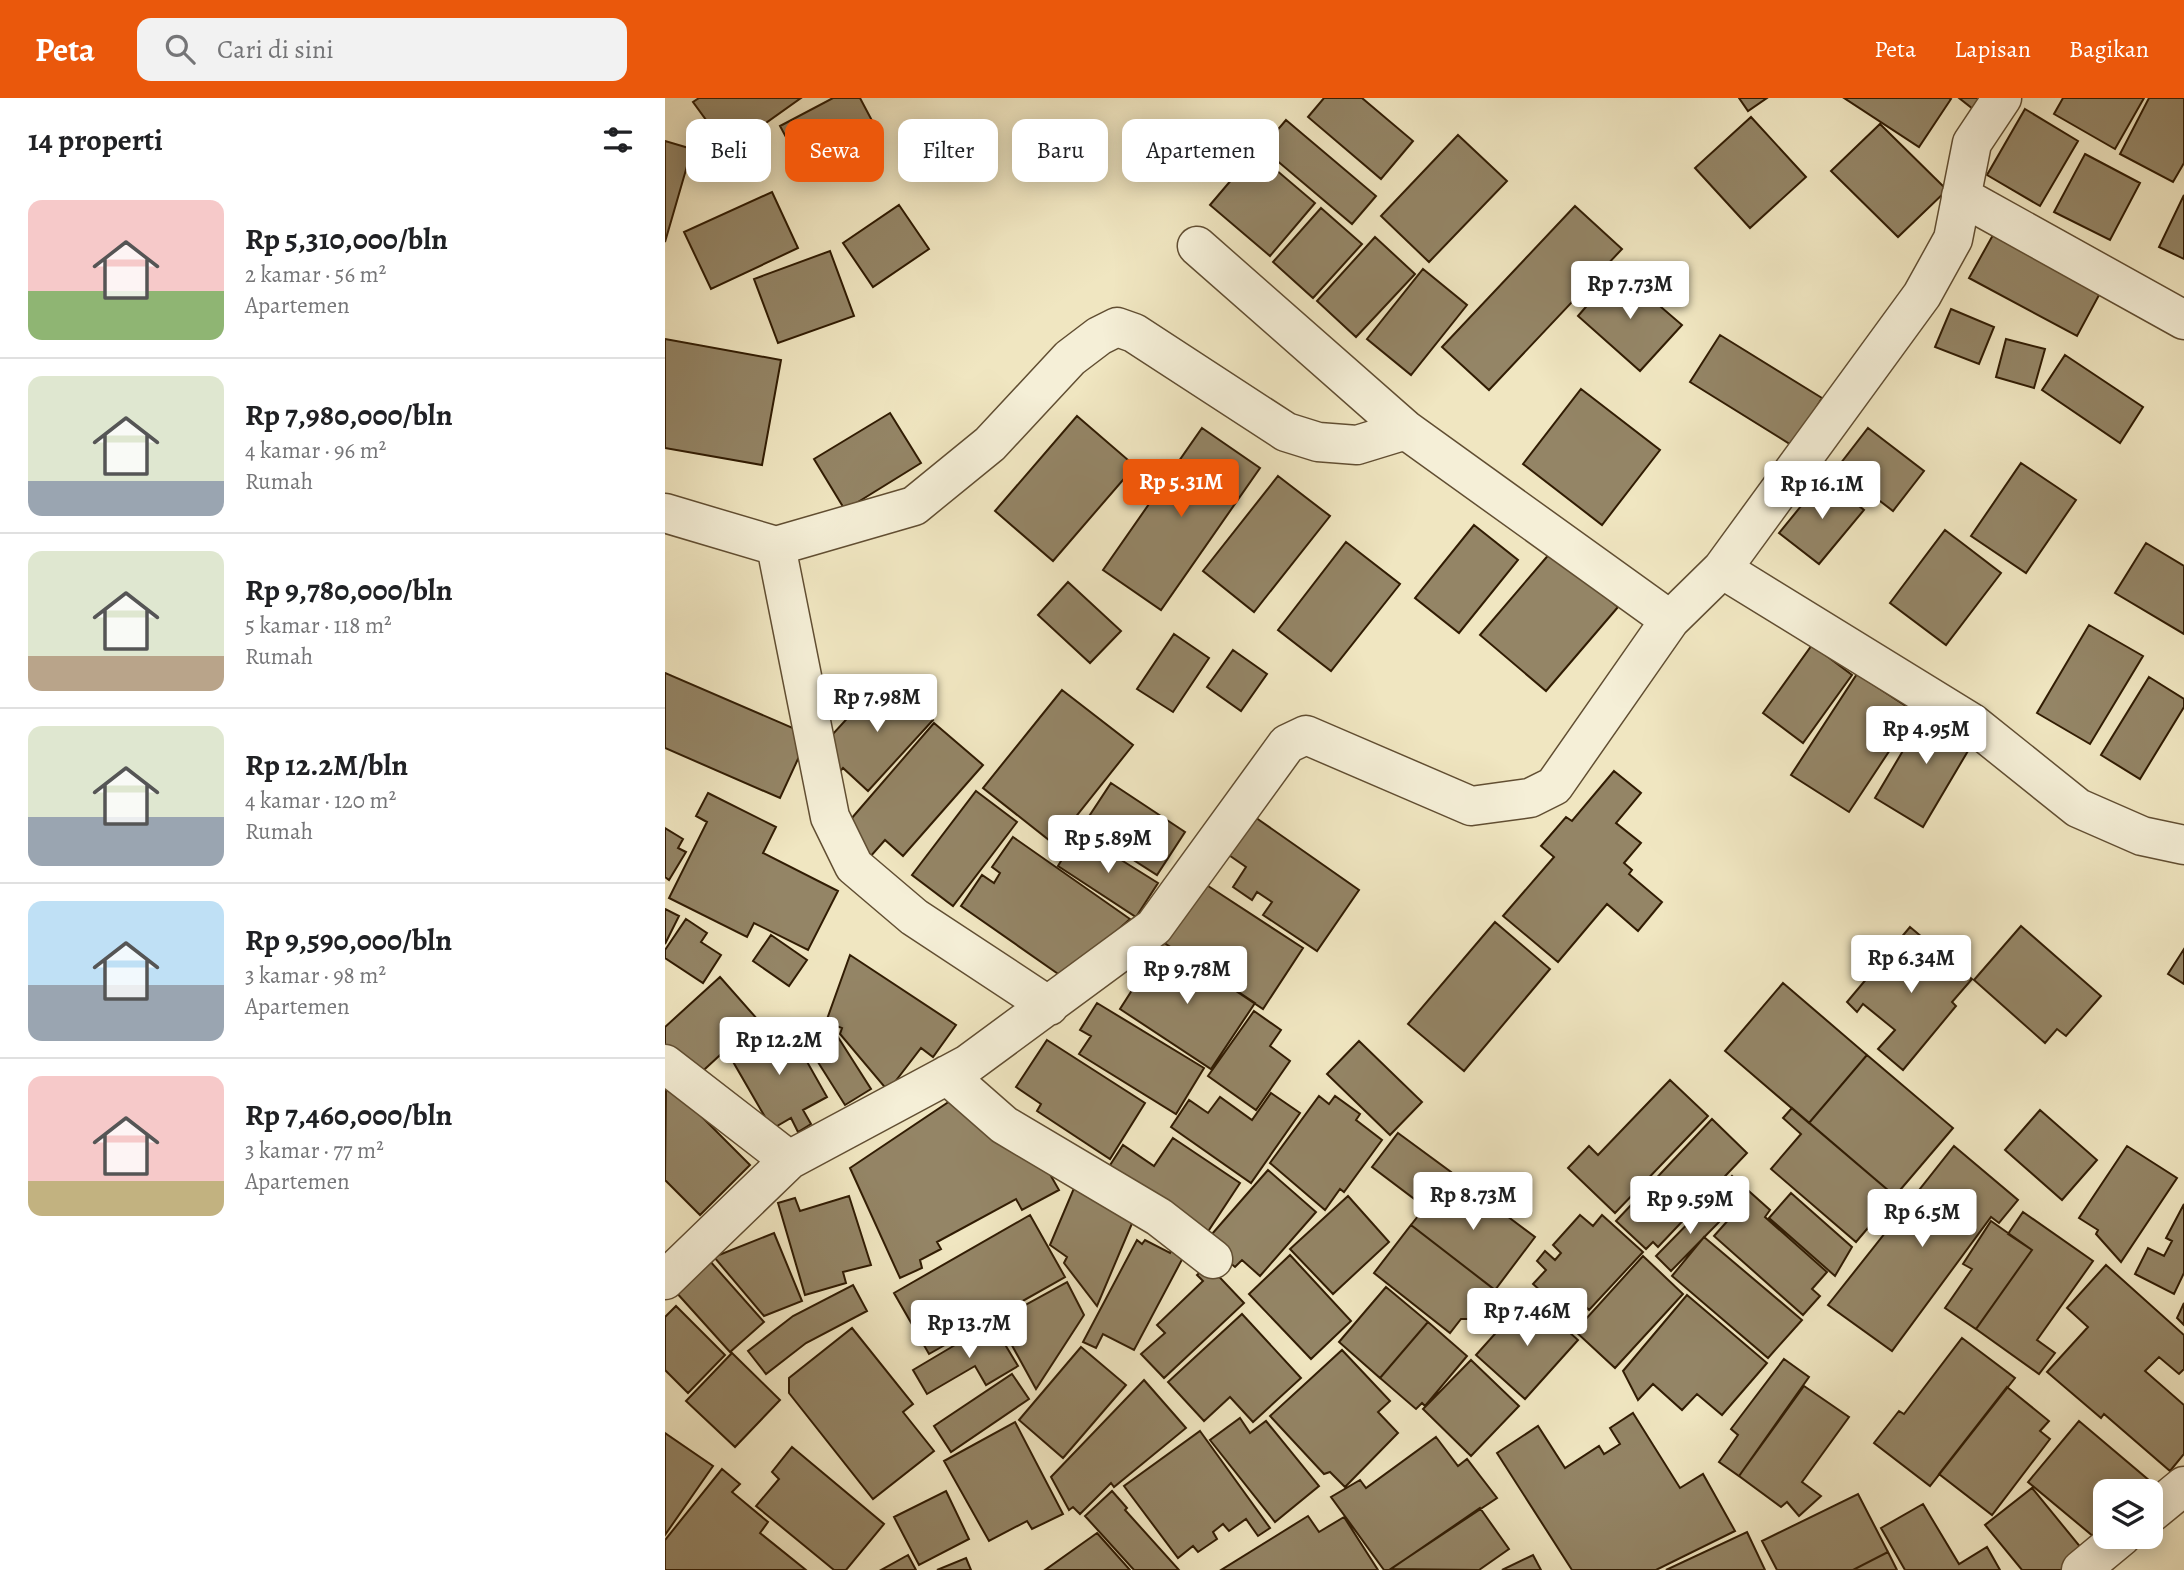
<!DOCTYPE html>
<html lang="id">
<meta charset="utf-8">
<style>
:root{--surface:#fff;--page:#f2f2f2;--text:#202124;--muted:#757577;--line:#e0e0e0;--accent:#ea580c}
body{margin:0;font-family:Alegreya,serif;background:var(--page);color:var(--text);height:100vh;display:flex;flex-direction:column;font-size:26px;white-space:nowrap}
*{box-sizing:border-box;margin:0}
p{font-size:23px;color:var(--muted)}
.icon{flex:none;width:38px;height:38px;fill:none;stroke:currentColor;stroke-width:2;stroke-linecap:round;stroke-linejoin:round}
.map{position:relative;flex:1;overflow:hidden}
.details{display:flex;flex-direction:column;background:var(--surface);width:665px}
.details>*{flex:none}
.guide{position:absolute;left:21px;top:21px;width:665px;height:63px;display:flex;gap:14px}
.fabs{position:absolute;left:1428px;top:1381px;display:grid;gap:14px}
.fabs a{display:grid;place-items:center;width:70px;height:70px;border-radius:14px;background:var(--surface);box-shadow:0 4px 18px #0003;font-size:35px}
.price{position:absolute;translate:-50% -60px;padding:0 16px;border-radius:7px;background:#fff;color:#222;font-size:23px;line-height:46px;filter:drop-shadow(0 2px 4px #0008)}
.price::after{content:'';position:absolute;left:50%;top:42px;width:21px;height:16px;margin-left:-10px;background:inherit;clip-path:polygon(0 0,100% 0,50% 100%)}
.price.current{background:var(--accent);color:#fff}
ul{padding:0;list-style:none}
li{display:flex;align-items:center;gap:21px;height:175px;padding:0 28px}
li+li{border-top:2px solid var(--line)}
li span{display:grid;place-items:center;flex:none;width:196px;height:140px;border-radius:14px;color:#555}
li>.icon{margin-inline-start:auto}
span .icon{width:84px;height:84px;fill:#fffc;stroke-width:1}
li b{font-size:30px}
h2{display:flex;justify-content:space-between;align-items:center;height:84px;padding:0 28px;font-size:30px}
.pill{padding:0 24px;border-radius:14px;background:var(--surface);box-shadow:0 4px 18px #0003;font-size:24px;line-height:63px}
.pill.current{background:var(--accent);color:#fff}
header{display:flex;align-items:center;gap:42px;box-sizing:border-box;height:98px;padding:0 35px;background:var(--accent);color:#fff}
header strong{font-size:33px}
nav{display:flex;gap:38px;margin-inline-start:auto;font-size:24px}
.search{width:490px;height:63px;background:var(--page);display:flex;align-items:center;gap:18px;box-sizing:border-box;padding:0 24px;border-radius:14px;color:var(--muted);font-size:26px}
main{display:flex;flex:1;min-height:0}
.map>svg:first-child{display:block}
.building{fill:#948566;stroke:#311c03;stroke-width:2}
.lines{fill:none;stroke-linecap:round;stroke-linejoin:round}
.minor-casing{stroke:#614e32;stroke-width:41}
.minor{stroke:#f5efd7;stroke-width:38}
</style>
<header>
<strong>Peta</strong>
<div class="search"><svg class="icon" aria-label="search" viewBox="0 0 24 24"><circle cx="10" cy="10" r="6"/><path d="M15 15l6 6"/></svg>Cari di sini</div>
<nav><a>Peta</a><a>Lapisan</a><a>Bagikan</a></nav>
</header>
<main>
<section class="details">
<h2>14 properti<svg class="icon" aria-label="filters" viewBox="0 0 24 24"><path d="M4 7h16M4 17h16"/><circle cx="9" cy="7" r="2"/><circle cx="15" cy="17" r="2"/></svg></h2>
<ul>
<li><span style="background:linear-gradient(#f6c9c9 65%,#8fb573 0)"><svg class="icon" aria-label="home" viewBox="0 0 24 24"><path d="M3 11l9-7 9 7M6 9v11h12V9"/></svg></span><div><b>Rp 5,310,000/bln</b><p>2 kamar · 56 m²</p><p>Apartemen</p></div></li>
<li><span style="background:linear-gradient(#dfe7d0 75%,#9aa5b1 0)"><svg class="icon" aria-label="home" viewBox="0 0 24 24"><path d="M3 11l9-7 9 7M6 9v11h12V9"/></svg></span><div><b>Rp 7,980,000/bln</b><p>4 kamar · 96 m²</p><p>Rumah</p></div></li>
<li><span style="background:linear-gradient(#dfe7d0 75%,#b9a48a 0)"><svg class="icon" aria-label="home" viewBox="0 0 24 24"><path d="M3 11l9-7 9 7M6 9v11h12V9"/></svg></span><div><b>Rp 9,780,000/bln</b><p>5 kamar · 118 m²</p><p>Rumah</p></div></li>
<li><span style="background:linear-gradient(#dfe7d0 65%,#9aa5b1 0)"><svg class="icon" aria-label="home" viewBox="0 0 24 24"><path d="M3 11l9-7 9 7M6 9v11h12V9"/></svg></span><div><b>Rp 12.2M/bln</b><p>4 kamar · 120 m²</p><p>Rumah</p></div></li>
<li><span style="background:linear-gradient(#bfe0f5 60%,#9aa5b1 0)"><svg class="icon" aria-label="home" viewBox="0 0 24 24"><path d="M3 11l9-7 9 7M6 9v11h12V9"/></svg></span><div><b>Rp 9,590,000/bln</b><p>3 kamar · 98 m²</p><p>Apartemen</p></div></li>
<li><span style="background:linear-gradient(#f6c9c9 75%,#c2b280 0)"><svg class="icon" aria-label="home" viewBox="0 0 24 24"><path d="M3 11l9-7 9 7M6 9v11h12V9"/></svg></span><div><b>Rp 7,460,000/bln</b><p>3 kamar · 77 m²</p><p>Apartemen</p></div></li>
</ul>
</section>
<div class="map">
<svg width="1519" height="1472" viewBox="0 0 1519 1472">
<rect width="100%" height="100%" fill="#f0e6c1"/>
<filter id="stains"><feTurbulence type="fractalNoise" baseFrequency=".00286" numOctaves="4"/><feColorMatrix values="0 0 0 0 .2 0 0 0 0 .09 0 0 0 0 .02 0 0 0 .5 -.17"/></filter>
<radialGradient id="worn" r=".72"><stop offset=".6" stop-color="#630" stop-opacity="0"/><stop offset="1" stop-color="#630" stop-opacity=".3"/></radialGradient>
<path class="building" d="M 34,0 L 136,0 L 63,52 L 28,4 Z
M 168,0 L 195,0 L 212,32 L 138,71 L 115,28 Z
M 659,0 L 697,0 L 748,43 L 716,81 L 643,19 Z
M 1074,0 L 1102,0 L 1083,13 Z
M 1179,0 L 1284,0 L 1286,1 L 1254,49 Z
M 1294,0 L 1316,0 L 1308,11 Z
M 1398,0 L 1479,0 L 1450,51 L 1389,16 Z
M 1484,0 L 1519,0 L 1519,65 L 1508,84 L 1455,56 Z
M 1360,11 L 1413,43 L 1375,108 L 1322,77 Z
M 1086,19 L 1141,79 L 1085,130 L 1030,70 Z
M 621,22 L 711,98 L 687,126 L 597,50 Z
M 1215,26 L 1282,92 L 1233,139 L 1166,73 Z
M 793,37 L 842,83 L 764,164 L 716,118 Z
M 0,43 L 27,51 L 0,144 Z
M 590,54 L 650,105 L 605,158 L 545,107 Z
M 1420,56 L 1475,85 L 1445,142 L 1389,114 Z
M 107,94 L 133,150 L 46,191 L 19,134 Z
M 1519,97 L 1519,161 L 1494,149 Z
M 234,107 L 264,151 L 208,189 L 178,145 Z
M 910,108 L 957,151 L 824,292 L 777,249 Z
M 656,110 L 697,146 L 648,200 L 608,164 Z
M 1333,128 L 1440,186 L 1412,238 L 1304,180 Z
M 710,139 L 750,176 L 691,239 L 652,203 Z
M 165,153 L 189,218 L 113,245 L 89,181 Z
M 758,171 L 802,207 L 746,277 L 702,241 Z
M 953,172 L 1017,227 L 975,273 L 913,218 Z
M 1286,211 L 1329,229 L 1314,266 L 1270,249 Z
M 1055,237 L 1157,300 L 1128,348 L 1025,284 Z
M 0,241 L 116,262 L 97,367 L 0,350 Z
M 1341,241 L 1380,251 L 1369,290 L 1331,279 Z
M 1400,257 L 1478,309 L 1455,345 L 1377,292 Z
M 916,291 L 995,352 L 937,427 L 858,366 Z
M 225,315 L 256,365 L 180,412 L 149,361 Z
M 412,318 L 470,368 L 388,463 L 330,413 Z
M 537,330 L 595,370 L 496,512 L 438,472 Z
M 1203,330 L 1259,373 L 1228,413 L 1172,370 Z
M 1356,365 L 1411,402 L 1361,475 L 1306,438 Z
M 613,378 L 665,418 L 589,514 L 538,473 Z
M 1159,380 L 1199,412 L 1154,466 L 1114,435 Z
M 809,427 L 853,462 L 794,535 L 750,500 Z
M 1280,432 L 1336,475 L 1281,547 L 1225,505 Z
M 681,444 L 735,486 L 666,573 L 613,532 Z
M 1481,445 L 1519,468 L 1519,536 L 1450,495 Z
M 886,454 L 953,509 L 881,593 L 815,537 Z
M 403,484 L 456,533 L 425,565 L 373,517 Z
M 1424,527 L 1478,558 L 1425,646 L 1372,615 Z
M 509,536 L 544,560 L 508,614 L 472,591 Z
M 1147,547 L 1187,577 L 1138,645 L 1098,615 Z
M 568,552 L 602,576 L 576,613 L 542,589 Z
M 0,575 L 144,637 L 115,700 L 0,650 Z
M 1192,576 L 1250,614 L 1184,714 L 1126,677 Z
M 221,578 L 268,622 L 203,693 L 178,670 L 169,680 L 166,638 Z
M 1484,579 L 1519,601 L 1519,609 L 1475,681 L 1436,657 Z
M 397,592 L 468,647 L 389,746 L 318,690 Z
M 1265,607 L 1313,636 L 1258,729 L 1210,700 Z
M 269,625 L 318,667 L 238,758 L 220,742 L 205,759 L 186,721 Z
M 949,673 L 976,695 L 951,725 L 976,745 L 959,765 L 967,772 L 964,776 L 997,804 L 973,833 L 942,806 L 893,864 L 838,818 L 889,759 L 876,748 L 901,719 L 907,723 Z
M 446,685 L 520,734 L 492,777 L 417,729 Z
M 311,693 L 352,724 L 288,808 L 247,777 Z
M 43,695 L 111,729 L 98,755 L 173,793 L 143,852 L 89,825 L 82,839 L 4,800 L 42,724 L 31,718 Z
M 587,717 L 694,792 L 652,853 L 598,817 L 607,804 L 592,794 L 587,802 L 568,789 L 581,769 L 561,755 Z
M 0,730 L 18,741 L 13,750 L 21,754 L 4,782 L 0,779 Z
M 413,735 L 493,785 L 471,819 L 393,768 Z
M 348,739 L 465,821 L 399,880 L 296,808 L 317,777 L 329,785 L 335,775 L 327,769 Z
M 537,784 L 638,850 L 598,911 L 498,844 Z
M 0,811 L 14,818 L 0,846 Z
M 21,821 L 42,835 L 36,844 L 56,857 L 38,885 L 0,860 L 0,852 Z
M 830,824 L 885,871 L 799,973 L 743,926 Z
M 1356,828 L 1436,898 L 1401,938 L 1392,931 L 1380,945 L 1309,882 Z
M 1245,829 L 1307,881 L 1287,904 L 1291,908 L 1238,972 L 1213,951 L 1230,932 L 1198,906 L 1192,914 L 1182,904 Z
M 106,837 L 142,862 L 124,888 L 88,863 Z
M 498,844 L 590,905 L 546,971 L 455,911 Z
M 1519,851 L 1519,886 L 1503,876 Z
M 185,857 L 291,927 L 268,959 L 256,950 L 223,993 L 175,936 L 177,930 L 161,924 Z
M 55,879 L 93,922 L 28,982 L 0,951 L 0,929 Z
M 1118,885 L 1202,957 L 1144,1025 L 1060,953 Z
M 432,905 L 539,970 L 511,1016 L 414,956 L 426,938 L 415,932 Z
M 589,913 L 616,932 L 605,948 L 625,963 L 591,1012 L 543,978 Z
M 119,923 L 162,999 L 138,1012 L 146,1026 L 133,1034 L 126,1020 L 107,1031 L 63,955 Z
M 171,936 L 206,991 L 180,1007 L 146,953 Z
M 382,942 L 480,1005 L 445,1061 L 372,1013 L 376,1006 L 351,989 Z
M 694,943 L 757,1004 L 725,1037 L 662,976 Z
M 1202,957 L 1288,1030 L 1230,1098 L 1144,1025 Z
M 1005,982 L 1043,1018 L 950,1115 L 903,1070 L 924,1048 L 933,1057 Z
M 1,983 L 85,1067 L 35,1117 L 0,1082 Z
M 606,995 L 635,1015 L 586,1085 L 506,1029 L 524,1002 L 543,1015 L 555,999 L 587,1022 Z
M 654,998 L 664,1006 L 670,998 L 695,1016 L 691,1022 L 717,1042 L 679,1094 L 675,1091 L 660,1112 L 605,1065 Z
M 291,999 L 382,1071 L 394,1092 L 357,1112 L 351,1101 L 272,1144 L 276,1151 L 255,1162 L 257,1170 L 235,1180 L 185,1070 Z
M 1127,1010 L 1230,1098 L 1191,1144 L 1106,1071 L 1136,1036 L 1118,1020 Z
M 1375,1012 L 1432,1062 L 1397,1102 L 1340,1052 Z
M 1047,1021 L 1082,1055 L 993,1149 L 988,1144 L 981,1151 L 951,1123 Z
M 733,1035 L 786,1074 L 760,1109 L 707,1069 Z
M 508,1040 L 575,1085 L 538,1141 L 440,1075 L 458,1047 L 489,1068 Z
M 1289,1048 L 1353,1102 L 1334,1125 L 1326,1119 L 1227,1253 L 1163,1207 Z
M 1462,1048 L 1512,1080 L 1456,1164 L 1431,1136 L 1433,1132 L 1414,1120 Z
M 603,1072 L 651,1114 L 595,1178 L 577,1162 L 570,1169 L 540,1144 Z
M 786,1076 L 870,1139 L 830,1192 L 746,1127 Z
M 1067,1078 L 1105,1112 L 1100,1119 L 1162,1174 L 1147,1191 L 1155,1198 L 1138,1217 L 1049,1138 L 1066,1119 L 1047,1101 Z
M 412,1083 L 474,1109 L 432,1208 L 399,1165 L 402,1159 L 385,1147 Z
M 1126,1095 L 1187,1149 L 1170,1178 L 1104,1120 Z
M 184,1098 L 206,1167 L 178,1174 L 181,1185 L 140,1197 L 113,1105 L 130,1100 L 135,1113 Z
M 683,1098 L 724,1144 L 668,1196 L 625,1151 Z
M 1044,1104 L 1059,1119 L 1006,1173 L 991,1158 Z
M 1519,1106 L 1519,1175 L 1509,1196 L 1470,1176 L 1483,1150 L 1499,1158 L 1507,1143 L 1501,1140 Z
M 1358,1114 L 1428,1163 L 1372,1242 L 1390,1255 L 1374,1276 L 1311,1231 L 1367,1152 L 1343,1136 Z
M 365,1117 L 400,1179 L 264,1256 L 229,1195 Z
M 915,1117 L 928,1128 L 937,1117 L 978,1154 L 924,1212 L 911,1199 L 898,1213 L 868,1186 L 881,1172 L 872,1163 L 880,1153 L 890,1162 L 896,1155 L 888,1147 Z
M 1326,1123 L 1367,1152 L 1311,1231 L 1280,1210 L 1307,1171 L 1298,1166 Z
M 746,1127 L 830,1192 L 825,1198 L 817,1193 L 810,1203 L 811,1216 L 803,1221 L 796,1221 L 785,1235 L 709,1175 Z
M 109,1135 L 137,1203 L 99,1218 L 49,1159 Z
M 1039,1139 L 1137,1222 L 1103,1260 L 1007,1178 Z
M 472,1142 L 477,1146 L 480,1142 L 505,1155 L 509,1147 L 521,1154 L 469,1252 L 438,1236 L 431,1250 L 418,1244 Z
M 625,1157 L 686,1223 L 646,1261 L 584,1196 Z
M 978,1158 L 1018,1196 L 950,1270 L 910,1233 Z
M 44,1162 L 99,1224 L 65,1254 L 10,1193 Z
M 543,1167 L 579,1205 L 499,1280 L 476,1256 L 500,1235 L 492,1227 L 538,1183 L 532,1177 Z
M 1441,1167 L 1519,1237 L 1519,1271 L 1514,1276 L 1494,1259 L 1480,1273 L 1519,1307 L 1519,1356 L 1505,1373 L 1439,1316 L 1436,1320 L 1382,1274 L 1423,1229 L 1402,1210 Z
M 402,1184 L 419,1217 L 371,1291 L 333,1222 Z
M 188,1187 L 202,1213 L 141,1245 L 101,1276 L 83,1253 L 128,1218 Z
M 721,1189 L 763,1224 L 715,1280 L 674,1244 Z
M 1022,1197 L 1102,1265 L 1057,1317 L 1032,1296 L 1017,1312 L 988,1286 L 973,1302 L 958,1273 Z
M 864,1198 L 913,1242 L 860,1301 L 811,1257 Z
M 1519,1205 L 1519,1227 L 1512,1220 Z
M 11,1208 L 60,1257 L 23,1295 L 0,1272 L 0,1219 Z
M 577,1216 L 636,1280 L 588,1324 L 565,1299 L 539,1323 L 503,1284 Z
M 763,1224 L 802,1258 L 760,1308 L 757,1305 L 751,1311 L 715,1280 Z
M 327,1225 L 353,1268 L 321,1287 L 310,1268 L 262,1296 L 248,1272 Z
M 187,1230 L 248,1306 L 238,1314 L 269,1353 L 208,1401 L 124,1295 L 124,1280 Z
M 1297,1240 L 1350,1280 L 1265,1388 L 1209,1345 L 1234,1313 L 1239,1316 Z
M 416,1249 L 461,1287 L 398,1360 L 354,1322 Z
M 677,1252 L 725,1303 L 713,1314 L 733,1335 L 680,1389 L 665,1374 L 659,1376 L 605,1318 Z
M 67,1255 L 115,1302 L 70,1349 L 21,1303 Z
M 1119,1261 L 1144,1279 L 1074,1378 L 1054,1364 L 1073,1337 L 1066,1331 Z
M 806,1262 L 854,1308 L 806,1358 L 758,1311 Z
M 347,1276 L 364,1301 L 286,1354 L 269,1328 Z
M 479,1282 L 521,1330 L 449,1389 L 446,1385 L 415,1416 L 408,1409 L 404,1412 L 386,1379 Z
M 1139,1288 L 1184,1319 L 1137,1384 L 1156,1398 L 1134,1418 L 1122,1404 L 1116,1409 L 1074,1378 Z
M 1342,1289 L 1384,1323 L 1375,1333 L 1385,1341 L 1327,1417 L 1274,1376 Z
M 968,1315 L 1015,1390 L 1038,1376 L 1070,1433 L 991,1472 L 907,1472 L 832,1355 L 873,1328 L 900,1370 L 934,1348 L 939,1356 L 955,1346 L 945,1330 Z
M 575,1320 L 585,1335 L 601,1323 L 654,1388 L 610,1424 L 545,1342 Z
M 1414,1323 L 1492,1389 L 1486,1393 L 1440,1393 L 1441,1449 L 1363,1384 Z
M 350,1324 L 398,1416 L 367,1431 L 362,1423 L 324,1443 L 279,1363 Z
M 535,1333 L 605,1430 L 593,1438 L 581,1421 L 564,1433 L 558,1426 L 548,1434 L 552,1441 L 533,1454 L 528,1448 L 513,1460 L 459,1388 Z
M 0,1335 L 48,1368 L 0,1437 Z
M 771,1339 L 793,1368 L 802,1361 L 832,1400 L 724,1472 L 719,1472 L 666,1399 L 695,1382 L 701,1390 Z
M 127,1349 L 219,1426 L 181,1472 L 169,1472 L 91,1408 L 114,1381 L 107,1374 Z
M 57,1371 L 75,1386 L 67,1394 L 103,1424 L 95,1435 L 141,1472 L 0,1472 L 0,1442 Z
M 1367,1390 L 1426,1462 L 1407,1472 L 1357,1472 L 1320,1427 Z
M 281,1393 L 304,1441 L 254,1467 L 229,1419 Z
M 447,1393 L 462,1410 L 460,1412 L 514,1472 L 469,1472 L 420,1418 Z
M 1193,1396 L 1223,1454 L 1188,1472 L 1112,1472 L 1097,1443 Z
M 1258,1406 L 1294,1466 L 1322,1449 L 1335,1472 L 1240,1472 L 1216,1430 Z
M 815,1410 L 844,1451 L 814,1472 L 726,1471 Z
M 643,1418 L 654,1434 L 679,1419 L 713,1472 L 556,1472 Z
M 1082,1434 L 1100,1472 L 1001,1472 Z
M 432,1435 L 465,1472 L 380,1472 Z
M 1223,1454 L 1232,1472 L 1188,1472 Z
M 243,1457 L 251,1472 L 216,1472 Z
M 868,1457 L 876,1472 L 837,1472 Z
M 301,1460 L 306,1472 L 272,1472 Z"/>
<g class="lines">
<defs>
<path id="minor" d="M 1296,98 L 1519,222
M 532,148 L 741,332
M 0,415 L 111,448 L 249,408 L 325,346 L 405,260 L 434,238 L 452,229 L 469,235 L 621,334 L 653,344 L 692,347 L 741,332 L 1005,522
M 111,448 L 165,719 L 189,768 L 249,819 L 384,908
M 1057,471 L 1257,197 L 1288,141 L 1307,45 L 1337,0
M 0,966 L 124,1062
M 282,977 L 339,1027 L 494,1119 L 548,1161
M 0,1182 L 124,1062 L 303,966 L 489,829 L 622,646 L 641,637 L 806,708 L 865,700 L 889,688 L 1005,522 L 1057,471 L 1307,625 L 1413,710 L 1477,738 L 1519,747
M 1486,1415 L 1519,1388
M 1416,1472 L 1457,1438"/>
</defs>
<use href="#minor" class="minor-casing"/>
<use href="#minor" class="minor"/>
</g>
<rect width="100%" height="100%" filter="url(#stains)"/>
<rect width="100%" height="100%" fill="url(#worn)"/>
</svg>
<div class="fabs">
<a><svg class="icon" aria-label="layers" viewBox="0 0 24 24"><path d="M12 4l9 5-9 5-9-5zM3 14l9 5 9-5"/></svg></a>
</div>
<b class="price" style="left:965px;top:223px">Rp 7.73M</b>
<b class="price current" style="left:516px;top:421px">Rp 5.31M</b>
<b class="price" style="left:1157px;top:423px">Rp 16.1M</b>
<b class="price" style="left:212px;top:636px">Rp 7.98M</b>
<b class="price" style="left:1261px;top:668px">Rp 4.95M</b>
<b class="price" style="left:443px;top:777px">Rp 5.89M</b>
<b class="price" style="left:1246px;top:897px">Rp 6.34M</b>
<b class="price" style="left:522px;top:908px">Rp 9.78M</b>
<b class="price" style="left:114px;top:979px">Rp 12.2M</b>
<b class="price" style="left:808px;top:1134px">Rp 8.73M</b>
<b class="price" style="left:1025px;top:1138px">Rp 9.59M</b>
<b class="price" style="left:1257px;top:1151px">Rp 6.5M</b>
<b class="price" style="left:862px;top:1250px">Rp 7.46M</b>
<b class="price" style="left:304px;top:1262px">Rp 13.7M</b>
<div class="guide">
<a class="pill">Beli</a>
<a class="pill current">Sewa</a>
<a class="pill">Filter</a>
<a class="pill">Baru</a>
<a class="pill">Apartemen</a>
</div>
</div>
</main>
